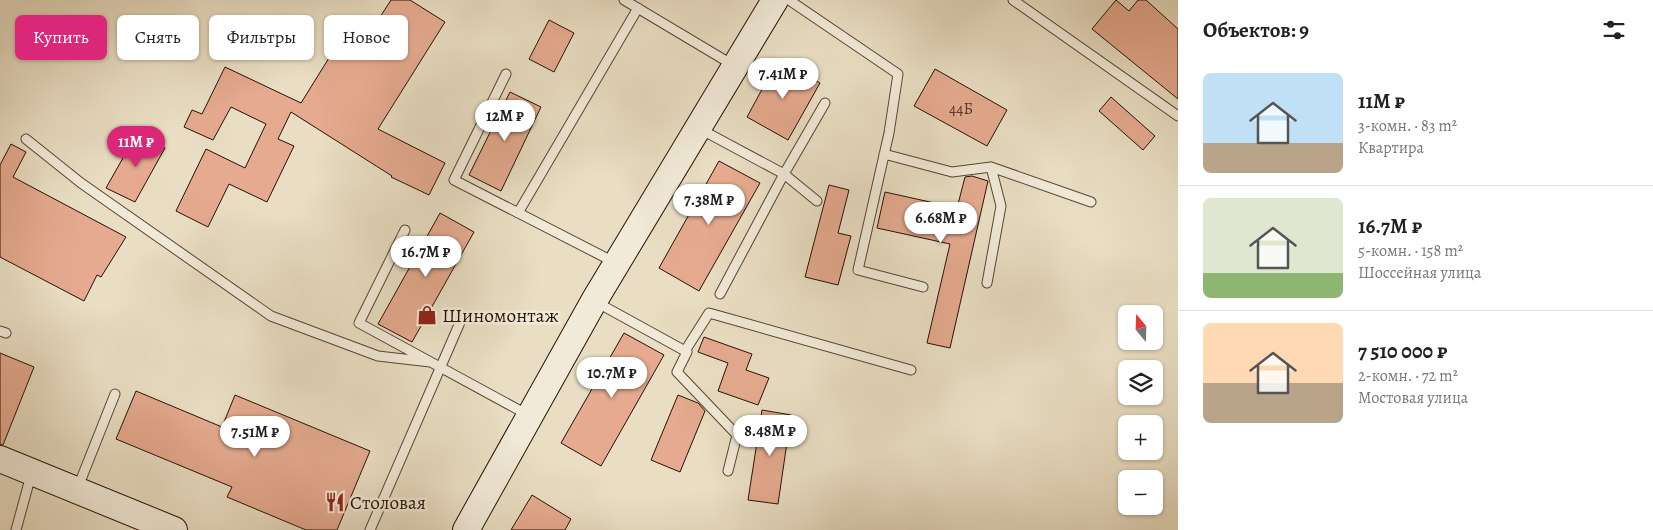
<!DOCTYPE html>
<html lang="ru">
<meta charset="utf-8">
<style>
:root{--surface:#fff;--page:#f2f2f2;--text:#222;--muted:#767676;--line:#e0e0e0;--accent:#db2777}
body{margin:0;font-family:Alegreya,serif;background:var(--page);color:var(--text);height:100vh;display:flex;flex-direction:column;font-size:19px;white-space:nowrap}
*{box-sizing:border-box;margin:0}
p{font-size:16px;color:var(--muted)}
.icon{flex:none;width:28px;height:28px;fill:none;stroke:currentColor;stroke-width:2;stroke-linecap:round;stroke-linejoin:round}
.map{position:relative;flex:1;overflow:hidden}
.side{display:flex;flex-direction:column;background:var(--surface);width:475px}
.side>*{flex:none}
.hud{position:absolute;left:15px;top:15px;width:475px;height:45px;display:flex;gap:10px}
.needle{width:32px;rotate:341deg}
.buttons{position:absolute;left:1118px;top:305px;display:grid;gap:10px}
.buttons a{display:grid;place-items:center;width:45px;height:45px;border-radius:8px;background:var(--surface);box-shadow:0 1px 4px #0004;font-size:25px}
.price{position:absolute;translate:-50% -42px;padding:0 11px;border-radius:18px;background:#fff;color:#222;font-size:16px;line-height:32px;filter:drop-shadow(0 1px 2px #0008)}
.price::after{content:'';position:absolute;left:50%;top:30px;width:15px;height:11px;margin-left:-8px;background:inherit;clip-path:polygon(0 0,100% 0,50% 100%)}
.price.selected{background:var(--accent);color:#fff}
ul{padding:0;list-style:none}
li{display:flex;align-items:center;gap:15px;height:125px;padding:0 25px}
li+li{border-top:1px solid var(--line)}
li span{display:grid;place-items:center;flex:none;width:140px;height:100px;border-radius:8px;color:#555}
li>.icon{margin-inline-start:auto}
span .icon{width:60px;height:60px;fill:#fffc;stroke-width:1}
li b{font-size:21px}
h2{display:flex;justify-content:space-between;align-items:center;height:60px;padding:0 25px;font-size:21px}
.chip{padding:0 18px;border-radius:8px;background:var(--surface);box-shadow:0 1px 4px #0004;font-size:18px;line-height:45px}
.chip.selected{background:var(--accent);color:#fff}
main{display:flex;flex:1;min-height:0}
.map>svg:first-child{display:block}
.building{fill:#e5aa8f;stroke:#271005}
.lines{fill:none;stroke-linecap:round;stroke-linejoin:round}
.lane-casing{stroke:#584434;stroke-width:11}
.secondary-casing{stroke:#271005;stroke-width:28}
.lane{stroke:#f1ead8;stroke-width:9}
.secondary{stroke:#f1ead8;stroke-width:26}
.labels{text-anchor:middle;stroke-width:5;stroke-linejoin:round;paint-order:stroke}
.number-label{font-size:16px;fill:#563628}
.poi-label{font-size:19px;fill:#271005;stroke:#f1ead8;text-anchor:start}
</style>
<main>
<div class="map">
<svg width="1178" height="530" viewBox="0 0 1178 530">
<rect width="100%" height="100%" fill="#e9dec3"/>
<filter id="stains"><feTurbulence type="fractalNoise" baseFrequency=".004" numOctaves="4"/><feColorMatrix values="0 0 0 0 .2 0 0 0 0 .09 0 0 0 0 .02 0 0 0 .5 -.17"/></filter>
<radialGradient id="worn" r=".72"><stop offset=".6" stop-color="#630" stop-opacity="0"/><stop offset="1" stop-color="#630" stop-opacity=".3"/></radialGradient>
<path class="building" d="M 391,0 L 410,0 L 445,22 L 378,129 L 445,163 L 429,195 L 391,177 L 392,176 L 291,112 L 278,139 L 294,146 L 267,202 L 229,184 L 208,227 L 176,211 L 206,149 L 245,168 L 266,124 L 231,107 L 213,140 L 184,127 L 192,110 L 202,114 L 225,67 L 301,103 L 342,37 L 360,48 Z
M 1116,0 L 1129,11 L 1138,0 L 1146,0 L 1178,29 L 1178,99 L 1092,29 Z
M 549,20 L 574,33 L 554,72 L 529,59 Z
M 778,60 L 820,83 L 788,140 L 747,117 Z
M 935,69 L 1007,110 L 987,146 L 914,106 Z
M 510,92 L 541,107 L 501,191 L 469,175 Z
M 1111,97 L 1155,136 L 1143,150 L 1099,111 Z
M 137,133 L 165,148 L 135,202 L 106,188 Z
M 11,144 L 26,152 L 13,177 L 126,237 L 101,277 L 97,275 L 84,301 L 0,257 L 0,165 Z
M 719,161 L 760,183 L 699,291 L 659,268 Z
M 972,176 L 988,181 L 950,348 L 927,343 L 950,244 L 877,228 L 885,192 L 957,208 L 965,177 Z
M 829,185 L 849,190 L 838,233 L 851,236 L 838,285 L 805,277 Z
M 440,213 L 474,232 L 412,342 L 378,324 Z
M 624,333 L 664,355 L 601,466 L 561,443 Z
M 704,337 L 752,354 L 746,370 L 769,378 L 758,405 L 718,391 L 728,363 L 698,352 Z
M 0,353 L 34,367 L 3,445 L 0,444 Z
M 136,391 L 222,427 L 235,395 L 370,451 L 337,530 L 306,530 L 227,497 L 232,487 L 116,439 Z
M 678,395 L 698,403 L 705,411 L 680,472 L 651,460 Z
M 762,410 L 791,415 L 778,504 L 748,500 Z
M 532,495 L 571,519 L 565,530 L 511,530 Z"/>
<g class="lines">
<defs>
<path id="lane" d="M 624,0 L 733,65
M 789,0 L 898,74 L 889,133 L 858,270 L 923,287
M 1013,0 L 1178,116
M 506,74 L 454,180 L 614,262
M 700,129 L 784,174 L 720,294
M 26,139 L 81,183 L 271,316 L 378,356 L 430,362
M 884,154 L 952,172 L 991,167 L 1091,202
M 817,201 L 784,174 L 825,103
M 518,213 L 638,8
M 405,230 L 359,323 L 528,415
M 987,283 L 1001,206 L 991,167
M 596,302 L 687,352 L 677,372 L 737,435 L 728,471
M 0,331 L 6,333
M 685,351 L 709,313 L 911,370
M 78,487 L 115,394
M 16,530 L 31,475
M 370,530 L 461,320"/>
<path id="secondary" d="M 0,459 L 174,530
M 466,530 L 594,301 L 775,0"/>
</defs>
<use href="#lane" class="lane-casing"/>
<use href="#secondary" class="secondary-casing"/>
<use href="#lane" class="lane"/>
<use href="#secondary" class="secondary"/>
</g>
<defs>
<symbol id="shop-bare" viewBox="-9 -9 18 18"><path d="M-5-2.5h2.3a2.7 3.5 0 0 1 5.4 0H5L5.5 6h-11ZM-1.5-2.5h3a1.5 2.3 0 0 0-3 0Z" fill="#8f2418" stroke="#f1ead8" stroke-width="2.5" paint-order="stroke"/></symbol>
<symbol id="restaurant-bare" viewBox="-9 -9 18 18"><path d="M-5-6h1v4h1v-4h1v4h1v-4h1v5L-1.5 .5V6h-2V.5L-5-1ZM5-6V6H3V1.5H1.5Q1.5-4 5-6Z" fill="#8f2418" stroke="#f1ead8" stroke-width="2.5" paint-order="stroke"/></symbol>
</defs>
<g fill-rule="evenodd">
<use href="#shop-bare" x="413" y="301" width="28" height="28"/>
<use href="#restaurant-bare" x="321" y="488" width="28" height="28"/>
</g>
<g class="labels">
<g class="number-label">
<text x="961" y="114">44Б</text>
</g>
<g class="poi-label">
<text x="442" y="322">Шиномонтаж</text>
<text x="350" y="509">Столовая</text>
</g>
</g>
<rect width="100%" height="100%" filter="url(#stains)"/>
<rect width="100%" height="100%" fill="url(#worn)"/>
</svg>
<div class="buttons">
<a><svg class="needle" viewBox="-14 -14 28 28"><path d="M0-13l5 13h-10z" fill="#e53935"/><path d="M0 13l5-13h-10z" fill="#767676"/></svg></a>
<a><svg class="icon" aria-label="layers" viewBox="0 0 24 24"><path d="M12 4l9 5-9 5-9-5zM3 14l9 5 9-5"/></svg></a>
<a>+</a>
<a>−</a>
</div>
<b class="price" style="left:783px;top:100px">7.41M ₽</b>
<b class="price" style="left:505px;top:142px">12M ₽</b>
<b class="price selected" style="left:136px;top:168px">11M ₽</b>
<b class="price" style="left:709px;top:226px">7.38M ₽</b>
<b class="price" style="left:941px;top:244px">6.68M ₽</b>
<b class="price" style="left:426px;top:278px">16.7M ₽</b>
<b class="price" style="left:612px;top:399px">10.7M ₽</b>
<b class="price" style="left:770px;top:457px">8.48M ₽</b>
<b class="price" style="left:255px;top:458px">7.51M ₽</b>
<div class="hud">
<a class="chip selected">Купить</a>
<a class="chip">Снять</a>
<a class="chip">Фильтры</a>
<a class="chip">Новое</a>
</div>
</div>
<section class="side">
<h2>Объектов: 9<svg class="icon" aria-label="filters" viewBox="0 0 24 24"><path d="M4 7h16M4 17h16"/><circle cx="9" cy="7" r="2"/><circle cx="15" cy="17" r="2"/></svg></h2>
<ul>
<li><span style="background:linear-gradient(#bfe0f5 70%,#b9a48a 0)"><svg class="icon" aria-label="home" viewBox="0 0 24 24"><path d="M3 11l9-7 9 7M6 9v11h12V9"/></svg></span><div><b>11M ₽</b><p>3-комн. · 83 m²</p><p>Квартира</p></div></li>
<li><span style="background:linear-gradient(#dfe7d0 75%,#8fb573 0)"><svg class="icon" aria-label="home" viewBox="0 0 24 24"><path d="M3 11l9-7 9 7M6 9v11h12V9"/></svg></span><div><b>16.7M ₽</b><p>5-комн. · 158 m²</p><p>Шоссейная улица</p></div></li>
<li><span style="background:linear-gradient(#ffd9b3 60%,#b9a48a 0)"><svg class="icon" aria-label="home" viewBox="0 0 24 24"><path d="M3 11l9-7 9 7M6 9v11h12V9"/></svg></span><div><b>7 510 000 ₽</b><p>2-комн. · 72 m²</p><p>Мостовая улица</p></div></li>
</ul>
</section>
</main>
